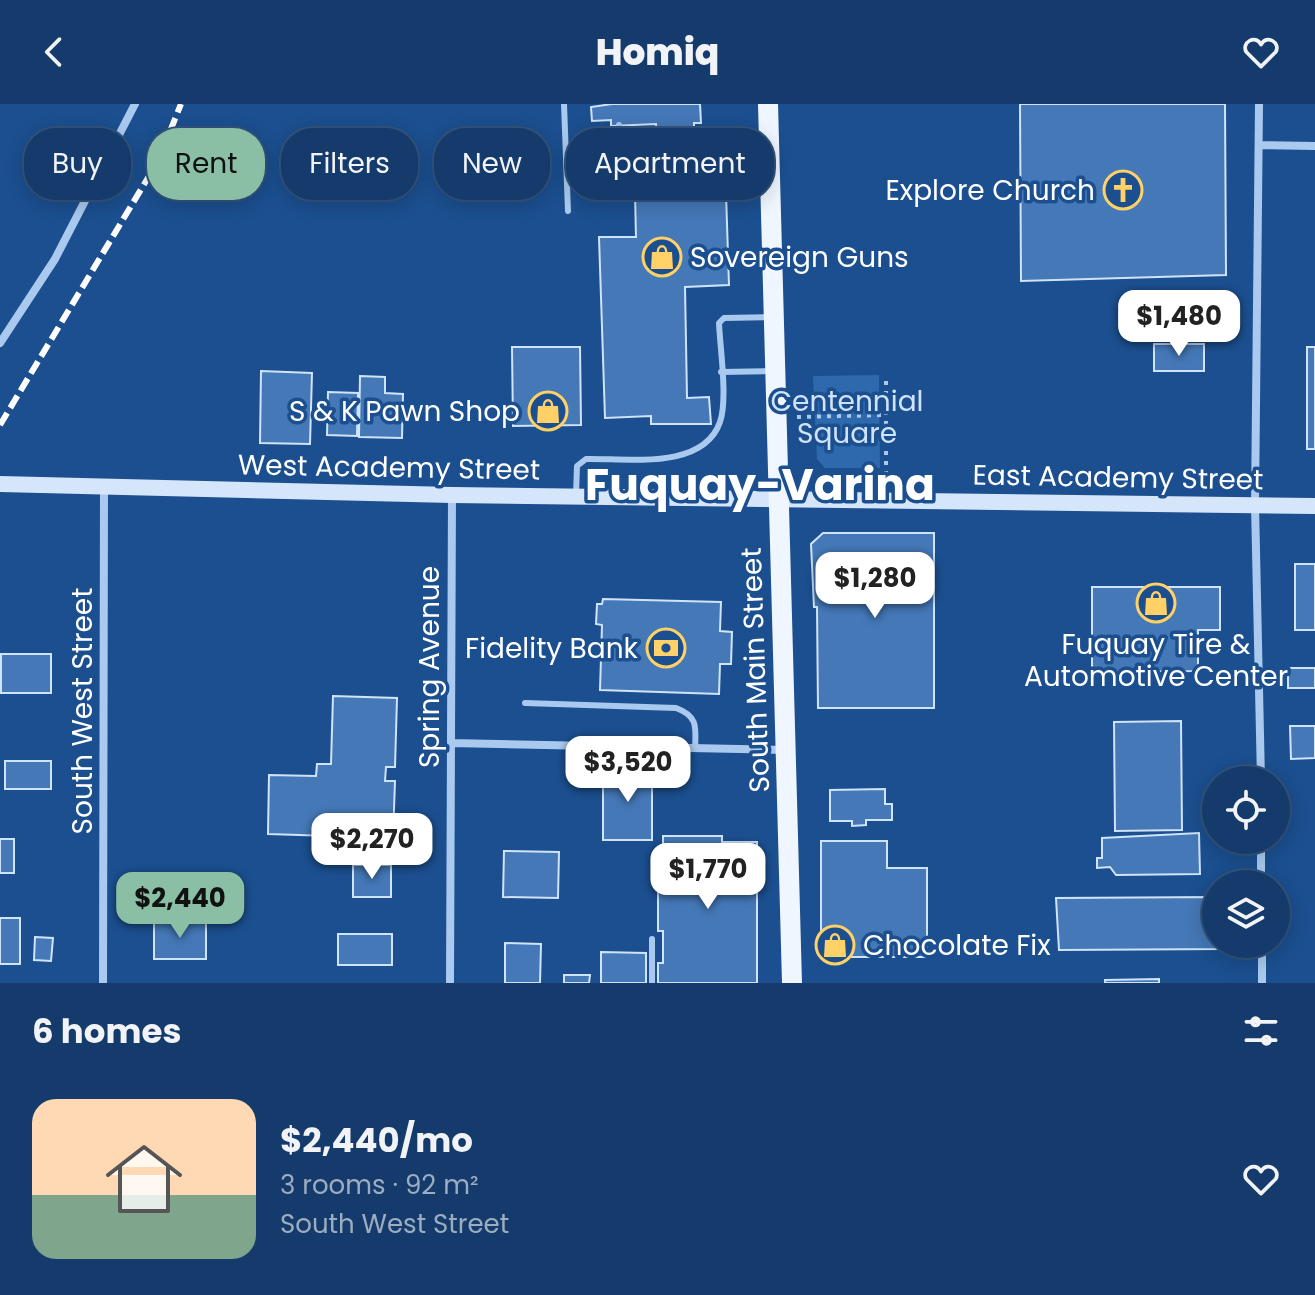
<!DOCTYPE html>
<meta charset="utf-8">
<style>
:root{--surface:#143b6b;--page:#1d4271;--text:#f1f3f6;--muted:#9dadc1;--line:#33557e;--accent:#8abfa5}
body{margin:0;font-family:Poppins,sans-serif;background:var(--page);color:var(--text);height:100vh;display:flex;flex-direction:column;font-size:30px;white-space:nowrap}
*{box-sizing:border-box;margin:0}
p{font-size:26px;color:var(--muted)}
.icon{flex:none;width:44px;height:44px;fill:none;stroke:currentColor;stroke-width:2;stroke-linecap:round;stroke-linejoin:round}
.map{position:relative;height:879px;overflow:hidden}
.drawer{display:flex;flex-direction:column;background:var(--surface);flex:1}
.drawer>*{flex:none}
.guide{position:absolute;left:24px;top:24px;width:800px;height:72px;display:flex;gap:16px}
.tools{position:absolute;left:1202px;top:662px;display:grid;gap:16px}
.tools a{display:grid;place-items:center;width:88px;height:88px;border-radius:50%;background:var(--surface);box-shadow:0 4px 20px #0003,0 0 0 2px var(--line);font-size:40px}
.price{position:absolute;translate:-50% -68px;padding:0 18px;border-radius:16px;background:#fff;color:#222;font-size:26px;line-height:52px;filter:drop-shadow(0 2px 4px #0008)}
.price::after{content:'';position:absolute;left:50%;top:48px;width:24px;height:18px;margin-left:-12px;background:inherit;clip-path:polygon(0 0,100% 0,50% 100%)}
.price.active{background:var(--accent);color:#111}
ul{padding:0;list-style:none}
li{display:flex;align-items:center;gap:24px;height:200px;padding:0 32px}
li span{display:grid;place-items:center;flex:none;width:224px;height:160px;border-radius:24px;color:#555}
li>.icon{margin-inline-start:auto}
span .icon{width:96px;height:96px;fill:#fffc;stroke-width:1}
li b{font-size:34px}
h2{display:flex;justify-content:space-between;align-items:center;height:96px;padding:0 32px;font-size:34px}
.chip{padding:0 28px;border-radius:32px;background:var(--surface);box-shadow:0 4px 20px #0003,0 0 0 2px var(--line);font-size:28px;line-height:72px}
.chip.active{background:var(--accent);color:#111}
header{display:flex;justify-content:space-between;align-items:center;height:104px;padding:0 32px;background:var(--surface);font-size:36px;font-weight:800}
.map>svg:first-child{display:block}
.green{fill:#2e69ad}
.building{fill:#4478b7;stroke:#cfe3fa;stroke-width:2}
.lines{fill:none;stroke-linecap:round;stroke-linejoin:round}
.path{stroke:#a9c9ee;stroke-width:4;stroke-dasharray:4 6;stroke-linecap:butt}
.lane{stroke:#a9c9ee;stroke-width:6}
.street{stroke:#a9c9ee;stroke-width:8}
.secondary{stroke:#d6e6fa;stroke-width:16}
.primary{stroke:#f0f6ff;stroke-width:20}
.rail{stroke:#fff;stroke-width:6;stroke-dasharray:14 6;stroke-linecap:butt}
.labels{text-anchor:middle;stroke-width:7;stroke-linejoin:round;paint-order:stroke}
.poi-label{font-size:28px;fill:#fff;stroke:#1b4f8f;text-anchor:end}
.park-label{font-size:28px;fill:#cfe3fa;stroke:#1b4f8f}
.street-label{font-size:28px;fill:#fff;stroke:#1b4f8f}
.town-label{font-size:44px;font-weight:bold;fill:#fff;stroke:#1b4f8f}
</style>
<header><svg class="icon" aria-label="back" viewBox="0 0 24 24"><path d="M15 5l-7 7 7 7"/></svg>Homiq<svg class="icon" aria-label="heart" viewBox="0 0 24 24"><path d="M12 20l-8-8c-3-5 5-10 8-4 3-6 11-1 8 4z"/></svg></header>
<div class="map">
<svg width="1315" height="879" viewBox="0 0 1315 879">
<rect width="100%" height="100%" fill="#1b4f8f"/>
<path class="green" d="M 879,271 L 880,364 L 825,364 L 817,355 L 813,272 Z"/>
<path class="building" d="M 612,0 L 700,0 L 701,19 L 694,19 L 694,58 L 663,60 L 662,45 L 657,45 L 656,20 L 611,22 L 611,16 L 592,17 L 591,3 Z
M 1020,0 L 1225,0 L 1226,171 L 1021,177 Z
M 726,89 L 729,181 L 685,183 L 687,294 L 709,293 L 711,320 L 651,320 L 651,312 L 605,314 L 599,133 L 636,133 L 635,90 Z
M 1154,240 L 1204,240 L 1204,267 L 1154,267 Z
M 512,243 L 580,243 L 581,321 L 513,322 Z
M 1307,243 L 1315,243 L 1315,345 L 1307,345 Z
M 261,267 L 312,269 L 310,340 L 260,339 Z
M 360,272 L 385,273 L 385,289 L 403,290 L 402,334 L 359,333 Z
M 328,288 L 358,289 L 357,332 L 327,331 Z
M 823,429 L 934,429 L 934,604 L 818,604 L 817,503 L 814,503 L 811,440 Z
M 1295,460 L 1315,460 L 1315,526 L 1295,526 Z
M 1092,483 L 1220,483 L 1220,526 L 1198,526 L 1198,567 L 1092,568 Z
M 603,495 L 721,498 L 720,527 L 732,528 L 731,560 L 720,560 L 719,590 L 600,586 L 602,521 L 596,520 L 597,500 L 602,500 Z
M 1,550 L 51,550 L 51,589 L 1,589 Z
M 1288,564 L 1315,564 L 1315,584 L 1288,584 Z
M 333,592 L 397,594 L 395,663 L 386,663 L 385,677 L 395,677 L 393,734 L 268,730 L 269,671 L 316,672 L 317,660 L 331,660 Z
M 1181,617 L 1182,726 L 1115,727 L 1114,618 Z
M 1290,622 L 1315,622 L 1315,654 L 1291,655 Z
M 5,657 L 51,657 L 51,685 L 5,685 Z
M 603,664 L 652,664 L 652,736 L 603,736 Z
M 885,685 L 885,700 L 892,700 L 892,716 L 866,716 L 866,721 L 852,722 L 852,717 L 830,717 L 830,686 Z
M 1199,729 L 1200,770 L 1116,771 L 1110,763 L 1097,764 L 1097,754 L 1102,754 L 1102,734 Z
M 663,732 L 722,732 L 722,738 L 757,738 L 757,879 L 658,879 L 658,859 L 663,859 L 663,827 L 658,827 L 658,784 L 663,784 Z
M 0,735 L 14,735 L 14,769 L 0,769 Z
M 821,737 L 887,737 L 887,764 L 927,764 L 927,853 L 821,853 Z
M 504,747 L 559,748 L 558,794 L 503,793 Z
M 353,761 L 391,761 L 391,793 L 353,793 Z
M 1216,793 L 1216,840 L 1226,840 L 1226,845 L 1059,846 L 1056,794 Z
M 0,814 L 20,814 L 20,860 L 0,860 Z
M 154,818 L 206,818 L 206,855 L 154,855 Z
M 338,830 L 392,830 L 392,861 L 338,861 Z
M 35,833 L 53,834 L 51,857 L 34,856 Z
M 505,839 L 541,840 L 540,879 L 505,879 Z
M 601,848 L 646,849 L 646,879 L 601,879 Z
M 564,871 L 590,871 L 589,879 L 564,879 Z
M 1159,875 L 1159,879 L 1105,879 L 1105,876 Z"/>
<g class="lines">
<path class="path" d="M 886,277 L 886,379
M 797,313 L 885,311"/>
<path class="lane" d="M 564,0 L 568,107
M 619,21 L 620,72 L 683,73 L 718,66 L 767,67
M 721,268 L 773,267
M 576,391 L 577,362 L 586,355 C 626,354 703,367 720,318 C 728,295 720,244 719,219 L 724,214 L 770,213
M 525,599 L 676,604 C 698,612 696,623 695,644
M 652,879 L 652,835"/>
<path class="street" d="M 1259,0 L 1255,401 L 1261,676
M 1260,41 L 1315,42
M 0,239 L 55,155 L 135,0
M 451,639 L 786,646
M 1261,736 L 1261,780
M 1262,840 L 1262,879
M 103,879 L 104,384
M 450,879 L 452,391"/>
<path class="secondary" d="M 0,380 L 452,391 L 1315,402"/>
<path class="primary" d="M 768,0 L 792,879"/>
<path class="rail" d="M 0,321 L 158,57 L 181,0"/>
</g>
<defs>
<symbol id="church-ring" viewBox="-11 -11 22 22"><circle r="9.5" fill="#1b4f8f" stroke="#ffd166" stroke-width="1.5"/><path d="M-1.2-6h2.4v3.5h3.3v2.4h-3.3V6h-2.4V-.1h-3.3v-2.4h3.3Z" fill="#ffd166"/></symbol>
<symbol id="shop-ring" viewBox="-11 -11 22 22"><circle r="9.5" fill="#1b4f8f" stroke="#ffd166" stroke-width="1.5"/><path d="M-5-2.5h2.3a2.7 3.5 0 0 1 5.4 0H5L5.5 6h-11ZM-1.5-2.5h3a1.5 2.3 0 0 0-3 0Z" fill="#ffd166"/></symbol>
<symbol id="bank-ring" viewBox="-11 -11 22 22"><circle r="9.5" fill="#1b4f8f" stroke="#ffd166" stroke-width="1.5"/><path d="M-6-4H6V4H-6ZM0-2.3a2.3 2.3 0 1 0 0 4.6a2.3 2.3 0 1 0 0-4.6Z" fill="#ffd166"/></symbol>
</defs>
<g fill-rule="evenodd">
<use href="#church-ring" x="1101" y="64" width="44" height="44"/>
<use href="#shop-ring" x="640" y="131" width="44" height="44"/>
<use href="#shop-ring" x="526" y="285" width="44" height="44"/>
<use href="#shop-ring" x="1134" y="477" width="44" height="44"/>
<use href="#bank-ring" x="644" y="522" width="44" height="44"/>
<use href="#shop-ring" x="813" y="819" width="44" height="44"/>
</g>
<g class="labels">
<g class="poi-label">
<text x="1095" y="96">Explore Church</text>
<text x="690" y="163" text-anchor="start">Sovereign Guns</text>
<text x="520" y="317">S &amp; K Pawn Shop</text>
<text x="1156" y="550" text-anchor="middle">Fuquay Tire &amp;<tspan x="1156" dy="32">Automotive Center</tspan></text>
<text x="638" y="554">Fidelity Bank</text>
<text x="863" y="851" text-anchor="start">Chocolate Fix</text>
</g>
<g class="park-label">
<text x="847" y="307">Centennial<tspan x="847" dy="32">Square</tspan></text>
</g>
<g class="street-label">
<text transform="translate(389 363) rotate(1)" y="10">West Academy Street</text>
<text transform="translate(1118 373) rotate(1)" y="10">East Academy Street</text>
<text transform="translate(429 563) rotate(-90)" y="10">Spring Avenue</text>
<text transform="translate(755 566) rotate(-92)" y="10">South Main Street</text>
<text transform="translate(82 607) rotate(-90)" y="10">South West Street</text>
</g>
<g class="town-label">
<text x="760" y="396">Fuquay-Varina</text>
</g>
</g>
</svg>
<div class="tools">
<a><svg class="icon" aria-label="locate" viewBox="0 0 24 24"><circle cx="12" cy="12" r="6"/><path d="M12 2v4M12 18v4M2 12h4M18 12h4"/></svg></a>
<a><svg class="icon" aria-label="layers" viewBox="0 0 24 24"><path d="M12 4l9 5-9 5-9-5zM3 14l9 5 9-5"/></svg></a>
</div>
<b class="price" style="left:1179px;top:254px">$1,480</b>
<b class="price" style="left:875px;top:516px">$1,280</b>
<b class="price" style="left:628px;top:700px">$3,520</b>
<b class="price" style="left:372px;top:777px">$2,270</b>
<b class="price" style="left:708px;top:807px">$1,770</b>
<b class="price active" style="left:180px;top:836px">$2,440</b>
<div class="guide">
<a class="chip">Buy</a>
<a class="chip active">Rent</a>
<a class="chip">Filters</a>
<a class="chip">New</a>
<a class="chip">Apartment</a>
</div>
</div>
<section class="drawer">
<h2>6 homes<svg class="icon" aria-label="filters" viewBox="0 0 24 24"><path d="M4 7h16M4 17h16"/><circle cx="9" cy="7" r="2"/><circle cx="15" cy="17" r="2"/></svg></h2>
<ul>
<li><span style="background:linear-gradient(#ffd9b3 60%,#7fa58c 0)"><svg class="icon" aria-label="home" viewBox="0 0 24 24"><path d="M3 11l9-7 9 7M6 9v11h12V9"/></svg></span><div><b>$2,440/mo</b><p>3 rooms · 92 m²</p><p>South West Street</p></div><svg class="icon" aria-label="heart" viewBox="0 0 24 24"><path d="M12 20l-8-8c-3-5 5-10 8-4 3-6 11-1 8 4z"/></svg></li>
</ul>
</section>
